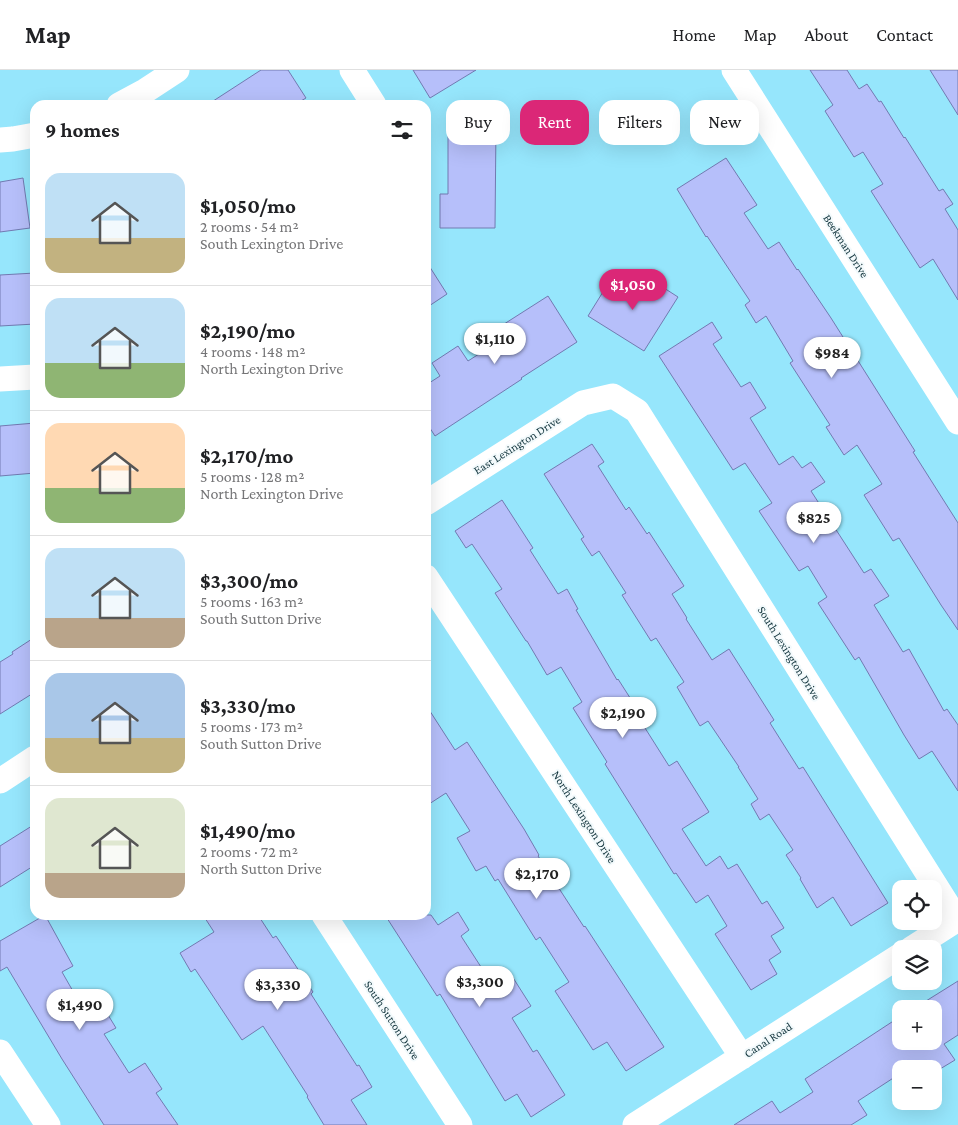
<!DOCTYPE html>
<meta charset="utf-8">
<style>
:root{--surface:#fff;--page:#f2f2f2;--text:#202124;--muted:#757577;--line:#e0e0e0;--accent:#db2777}
body{margin:0;font-family:"Crimson Pro",serif;background:var(--page);color:var(--text);height:100vh;display:flex;flex-direction:column;font-size:19px;white-space:nowrap}
*{box-sizing:border-box;margin:0}
p{font-size:16px;color:var(--muted)}
.icon{flex:none;width:28px;height:28px;fill:none;stroke:currentColor;stroke-width:2;stroke-linecap:round;stroke-linejoin:round}
.map{position:relative;flex:1;overflow:hidden}
.sheet{position:absolute;left:30px;top:30px;width:401px;height:820px;display:flex;flex-direction:column;background:var(--surface);border-radius:15px;box-shadow:0 5px 20px #0002}
.sheet>*{flex:none}
.hud{position:absolute;left:446px;top:30px;width:436px;height:45px;display:flex;gap:10px}
.fabs{position:absolute;left:892px;top:810px;display:grid;gap:10px}
.fabs a{display:grid;place-items:center;width:50px;height:50px;border-radius:10px;background:var(--surface);box-shadow:0 5px 20px #0002;font-size:25px}
.price{position:absolute;translate:-50% -42px;padding:0 11px;border-radius:18px;background:#fff;color:#222;font-size:16px;line-height:32px;filter:drop-shadow(0 1px 2px #0008)}
.price::after{content:'';position:absolute;left:50%;top:30px;width:15px;height:11px;margin-left:-8px;background:inherit;clip-path:polygon(0 0,100% 0,50% 100%)}
.price.on{background:var(--accent);color:#fff}
ul{padding:0;list-style:none}
li{display:flex;align-items:center;gap:15px;height:125px;padding:0 15px}
li+li{border-top:1px solid var(--line)}
li span{display:grid;place-items:center;flex:none;width:140px;height:100px;border-radius:15px;color:#555}
li>.icon{margin-inline-start:auto}
span .icon{width:60px;height:60px;fill:#fffc;stroke-width:1}
li b{font-size:21px}
h2{display:flex;justify-content:space-between;align-items:center;height:60px;padding:0 15px;font-size:21px}
.tag{padding:0 18px;border-radius:15px;background:var(--surface);box-shadow:0 5px 20px #0002;font-size:18px;line-height:45px}
.tag.on{background:var(--accent);color:#fff}
header{display:flex;align-items:center;gap:30px;box-sizing:border-box;height:70px;padding:0 25px;background:var(--surface);border-bottom:1px solid var(--line)}
header strong{font-size:24px}
nav{display:flex;gap:28px;margin-inline-start:auto;font-size:18px}
.map>svg:first-child{display:block}
.building{fill:#b6bffa;stroke:#727ab1}
.lines{fill:none;stroke-linecap:round;stroke-linejoin:round}
.minor{stroke:#fff;stroke-width:25}
.labels{text-anchor:middle;stroke-width:4;stroke-linejoin:round;paint-order:stroke}
.street-label{font-size:12px;fill:#14363e;stroke:#f3fafc}
</style>
<header>
<strong>Map</strong>
<nav><a>Home</a><a>Map</a><a>About</a><a>Contact</a></nav>
</header>
<div class="map">
<svg width="958" height="1055" viewBox="0 0 958 1055">
<rect width="100%" height="100%" fill="#96e6fc"/>
<path class="building" d="M 261,0 L 288,0 L 306,28 L 294,35 L 207,35 Z
M 413,0 L 476,0 L 430,28 Z
M 810,0 L 847,0 L 859,19 L 867,14 L 879,32 L 881,31 L 904,68 L 905,67 L 939,121 L 943,119 L 953,134 L 945,139 L 958,160 L 958,230 L 933,189 L 920,198 L 871,121 L 883,114 L 863,82 L 854,87 L 825,41 L 833,35 Z
M 930,0 L 958,0 L 958,45 Z
M 448,54 L 496,55 L 495,158 L 440,158 L 440,124 L 448,124 Z
M 726,88 L 757,135 L 744,143 L 768,179 L 779,172 L 797,200 L 798,199 L 831,248 L 915,381 L 913,382 L 958,453 L 958,560 L 941,535 L 899,468 L 893,471 L 864,425 L 882,414 L 857,375 L 844,385 L 826,357 L 830,355 L 790,293 L 793,291 L 766,246 L 756,253 L 745,235 L 750,231 L 707,166 L 706,167 L 677,119 Z
M 23,108 L 30,158 L 0,162 L 0,112 Z
M 426,191 L 447,224 L 426,238 Z
M 35,203 L 35,254 L 0,256 L 0,205 Z
M 611,209 L 639,226 L 650,209 L 678,227 L 644,281 L 588,246 Z
M 548,226 L 577,272 L 521,308 L 522,309 L 435,366 L 426,352 L 426,315 L 440,306 L 432,293 L 458,276 L 468,291 L 507,266 L 501,256 Z
M 712,252 L 722,268 L 713,274 L 741,317 L 750,312 L 766,338 L 750,348 L 779,395 L 793,386 L 802,398 L 811,392 L 825,412 L 811,421 L 864,503 L 871,499 L 889,526 L 874,535 L 903,582 L 909,579 L 944,641 L 947,639 L 958,655 L 958,721 L 932,681 L 919,689 L 904,665 L 859,587 L 855,590 L 818,533 L 827,527 L 808,496 L 799,501 L 759,441 L 772,433 L 745,393 L 733,400 L 659,286 Z
M 35,353 L 35,403 L 0,406 L 0,356 Z
M 592,374 L 604,392 L 598,396 L 626,440 L 629,437 L 647,464 L 649,462 L 684,516 L 672,524 L 687,548 L 686,549 L 712,590 L 729,579 L 774,650 L 770,653 L 799,699 L 803,697 L 888,833 L 851,856 L 833,827 L 817,838 L 800,809 L 801,808 L 786,785 L 793,780 L 769,744 L 760,750 L 751,734 L 758,729 L 738,697 L 739,697 L 708,651 L 700,656 L 677,617 L 684,612 L 656,568 L 651,571 L 622,525 L 626,523 L 599,481 L 592,486 L 581,469 L 584,467 L 544,404 Z
M 502,430 L 533,478 L 530,480 L 558,524 L 567,519 L 578,539 L 576,540 L 617,610 L 618,609 L 648,656 L 645,658 L 669,696 L 677,691 L 709,742 L 682,759 L 706,796 L 720,786 L 728,799 L 737,794 L 762,834 L 767,831 L 784,858 L 771,866 L 781,882 L 769,890 L 777,904 L 751,920 L 715,864 L 727,856 L 708,825 L 696,833 L 676,803 L 674,804 L 605,694 L 607,692 L 573,638 L 582,632 L 561,597 L 547,605 L 527,571 L 526,571 L 495,523 L 502,519 L 472,474 L 466,478 L 455,461 Z
M 35,567 L 35,622 L 0,644 L 0,592 L 13,584 L 12,582 Z
M 426,635 L 455,680 L 467,672 L 524,759 L 539,785 L 538,786 L 584,857 L 585,856 L 664,977 L 626,1001 L 607,972 L 593,980 L 555,921 L 569,912 L 540,867 L 536,870 L 498,809 L 495,811 L 486,796 L 476,801 L 457,768 L 470,761 L 446,723 L 426,736 Z
M 35,754 L 35,795 L 0,817 L 0,776 Z
M 458,842 L 469,860 L 461,866 L 492,914 L 510,903 L 531,936 L 512,948 L 533,982 L 537,980 L 565,1025 L 531,1047 L 517,1024 L 505,1031 L 440,924 L 437,926 L 385,845 L 431,845 L 438,855 Z
M 45,845 L 73,896 L 62,902 L 86,944 L 102,935 L 116,958 L 104,964 L 129,1003 L 145,993 L 162,1019 L 156,1023 L 178,1055 L 104,1055 L 62,989 L 7,897 L 0,901 L 0,871 Z
M 203,845 L 258,845 L 273,868 L 276,866 L 313,922 L 311,924 L 357,996 L 359,995 L 372,1017 L 351,1030 L 367,1055 L 324,1055 L 307,1027 L 308,1026 L 263,956 L 242,970 L 195,899 L 191,902 L 180,883 L 214,862 Z
M 958,911 L 958,965 L 944,974 L 955,990 L 940,999 L 901,999 L 901,1003 L 858,1031 L 867,1045 L 851,1055 L 734,1055 L 772,1031 L 780,1043 L 813,1022 L 805,1009 L 901,946 L 901,971 L 934,971 L 934,939 L 912,939 L 918,935 L 918,936 Z"/>
<g class="lines">
<path class="minor" d="M 352,0 L 374,35
M 734,0 L 958,352
M 119,35 L 145,21 L 177,0
M 0,70 L 13,69 L 35,65
M 0,309 L 35,307
M 426,433 L 583,333 L 613,326 L 637,341 L 957,850
M 426,507 L 742,987
M 0,711 L 35,688
M 324,845 L 460,1055
M 911,879 L 958,849
M 0,982 L 48,1055
M 635,1055 L 901,885"/>
</g>
<g class="labels">
<g class="street-label">
<text transform="translate(846 176) rotate(57)" y="4">Beekman Drive</text>
<text transform="translate(517 375) rotate(-32)" y="4">East Lexington Drive</text>
<text transform="translate(789 583) rotate(58)" y="4">South Lexington Drive</text>
<text transform="translate(584 747) rotate(57)" y="4">North Lexington Drive</text>
<text transform="translate(392 950) rotate(57)" y="4">South Sutton Drive</text>
<text transform="translate(768 970) rotate(-33)" y="4">Canal Road</text>
</g>
</g>
</svg>
<div class="fabs">
<a><svg class="icon" aria-label="locate" viewBox="0 0 24 24"><circle cx="12" cy="12" r="6"/><path d="M12 2v4M12 18v4M2 12h4M18 12h4"/></svg></a>
<a><svg class="icon" aria-label="layers" viewBox="0 0 24 24"><path d="M12 4l9 5-9 5-9-5zM3 14l9 5 9-5"/></svg></a>
<a>+</a>
<a>−</a>
</div>
<b class="price on" style="left:633px;top:241px">$1,050</b>
<b class="price" style="left:495px;top:295px">$1,110</b>
<b class="price" style="left:832px;top:309px">$984</b>
<b class="price" style="left:814px;top:474px">$825</b>
<b class="price" style="left:623px;top:669px">$2,190</b>
<b class="price" style="left:537px;top:830px">$2,170</b>
<b class="price" style="left:480px;top:938px">$3,300</b>
<b class="price" style="left:278px;top:941px">$3,330</b>
<b class="price" style="left:80px;top:961px">$1,490</b>
<div class="hud">
<a class="tag">Buy</a>
<a class="tag on">Rent</a>
<a class="tag">Filters</a>
<a class="tag">New</a>
</div>
<section class="sheet">
<h2>9 homes<svg class="icon" aria-label="filters" viewBox="0 0 24 24"><path d="M4 7h16M4 17h16"/><circle cx="9" cy="7" r="2"/><circle cx="15" cy="17" r="2"/></svg></h2>
<ul>
<li><span style="background:linear-gradient(#bfe0f5 65%,#c2b280 0)"><svg class="icon" aria-label="home" viewBox="0 0 24 24"><path d="M3 11l9-7 9 7M6 9v11h12V9"/></svg></span><div><b>$1,050/mo</b><p>2 rooms · 54 m²</p><p>South Lexington Drive</p></div></li>
<li><span style="background:linear-gradient(#bfe0f5 65%,#8fb573 0)"><svg class="icon" aria-label="home" viewBox="0 0 24 24"><path d="M3 11l9-7 9 7M6 9v11h12V9"/></svg></span><div><b>$2,190/mo</b><p>4 rooms · 148 m²</p><p>North Lexington Drive</p></div></li>
<li><span style="background:linear-gradient(#ffd9b3 65%,#8fb573 0)"><svg class="icon" aria-label="home" viewBox="0 0 24 24"><path d="M3 11l9-7 9 7M6 9v11h12V9"/></svg></span><div><b>$2,170/mo</b><p>5 rooms · 128 m²</p><p>North Lexington Drive</p></div></li>
<li><span style="background:linear-gradient(#bfe0f5 70%,#b9a48a 0)"><svg class="icon" aria-label="home" viewBox="0 0 24 24"><path d="M3 11l9-7 9 7M6 9v11h12V9"/></svg></span><div><b>$3,300/mo</b><p>5 rooms · 163 m²</p><p>South Sutton Drive</p></div></li>
<li><span style="background:linear-gradient(#a9c7e8 65%,#c2b280 0)"><svg class="icon" aria-label="home" viewBox="0 0 24 24"><path d="M3 11l9-7 9 7M6 9v11h12V9"/></svg></span><div><b>$3,330/mo</b><p>5 rooms · 173 m²</p><p>South Sutton Drive</p></div></li>
<li><span style="background:linear-gradient(#dfe7d0 75%,#b9a48a 0)"><svg class="icon" aria-label="home" viewBox="0 0 24 24"><path d="M3 11l9-7 9 7M6 9v11h12V9"/></svg></span><div><b>$1,490/mo</b><p>2 rooms · 72 m²</p><p>North Sutton Drive</p></div></li>
</ul>
</section>
</div>
